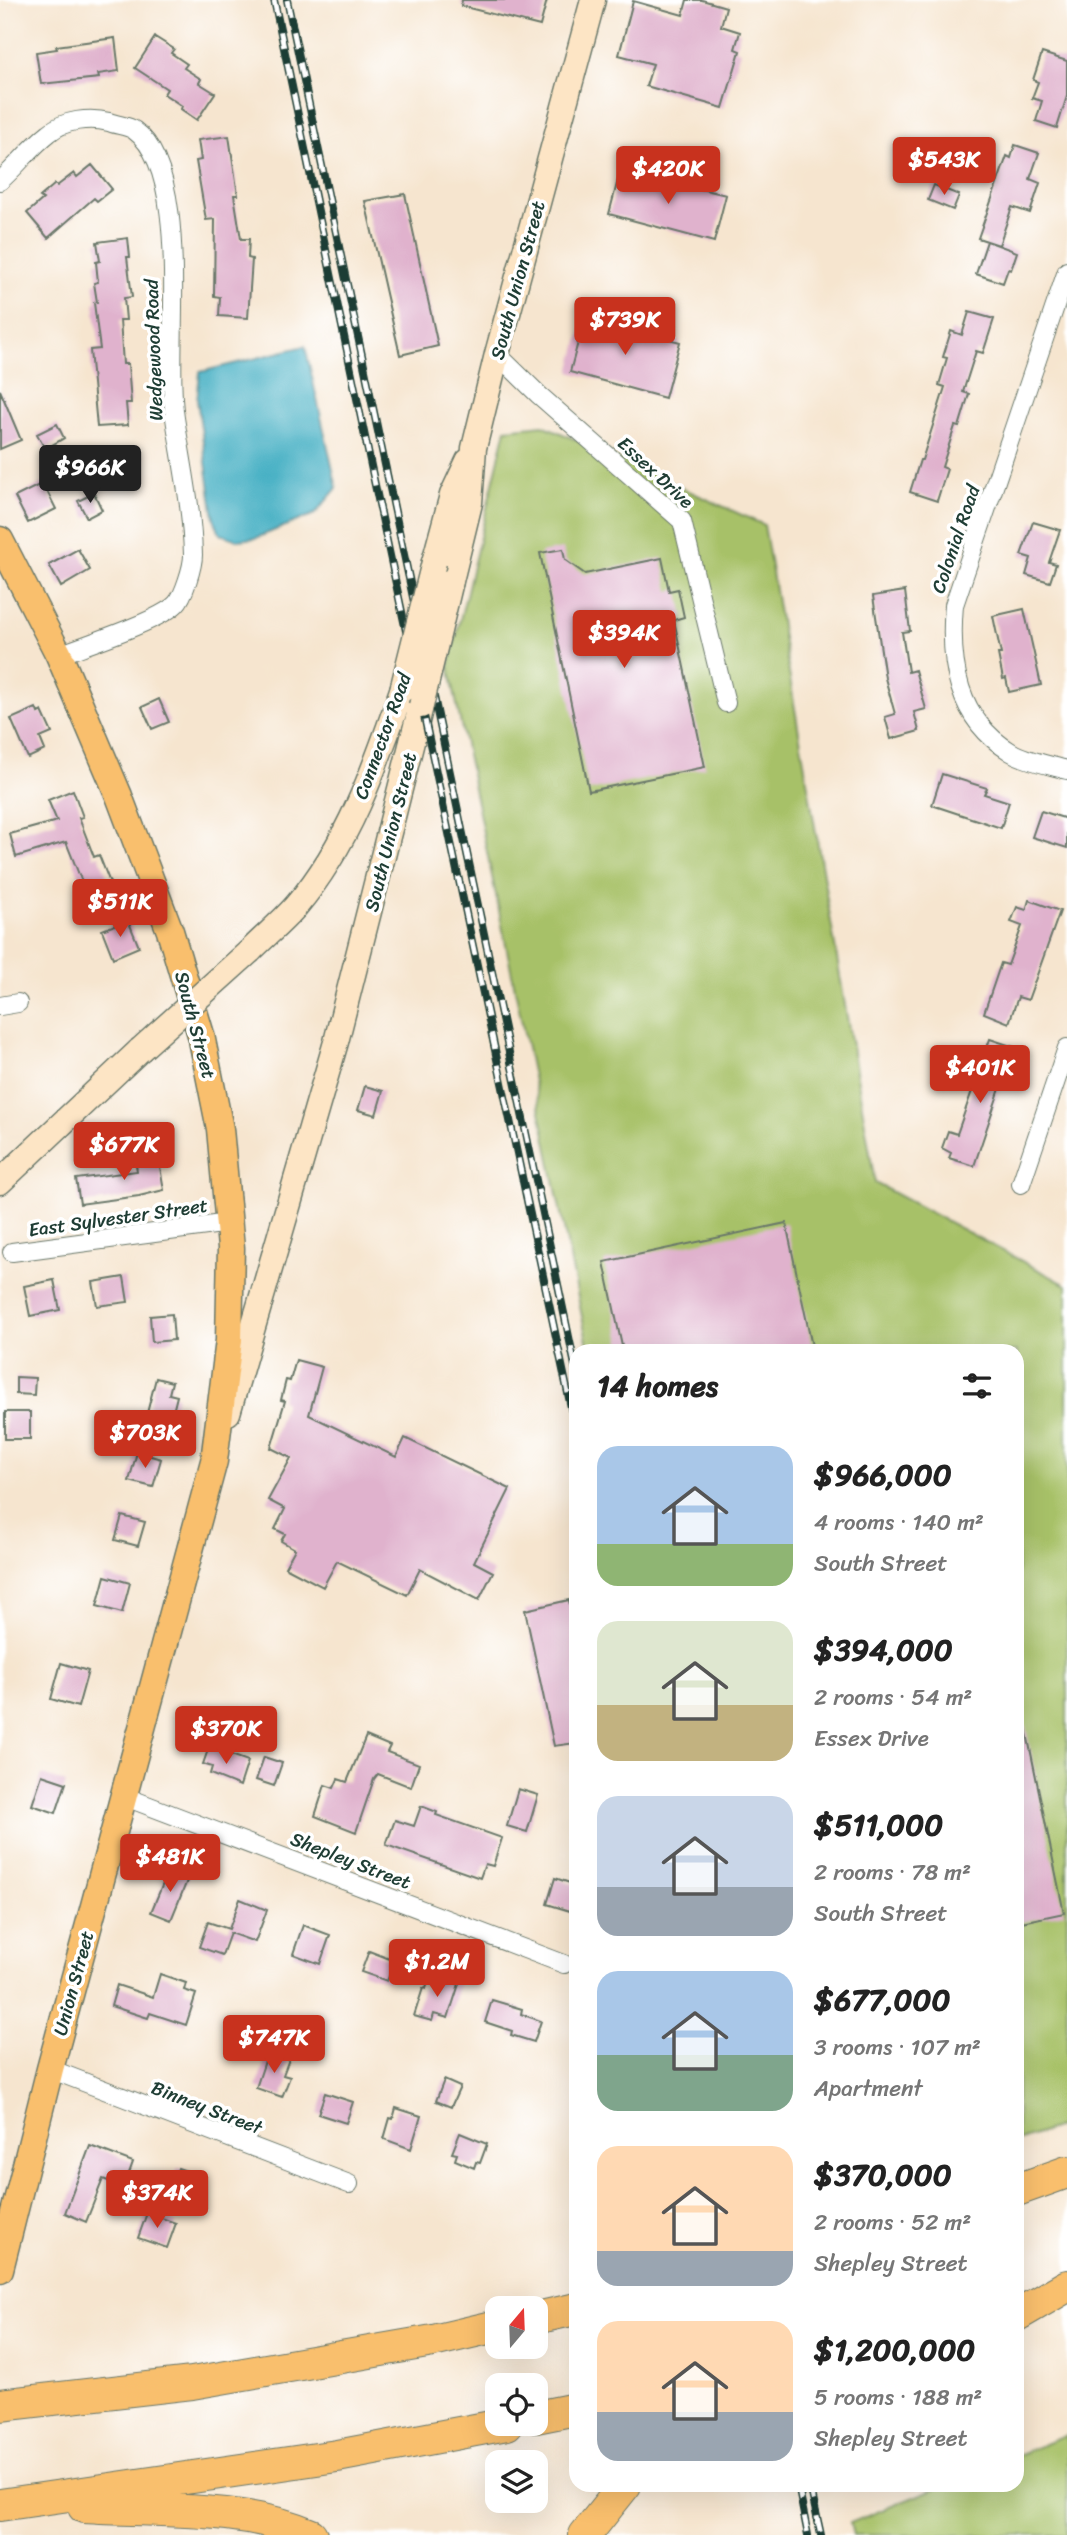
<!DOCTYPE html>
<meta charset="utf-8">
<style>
:root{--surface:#fff;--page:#f2f2f2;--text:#222;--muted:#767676;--accent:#c8321e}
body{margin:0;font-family:Sriracha,sans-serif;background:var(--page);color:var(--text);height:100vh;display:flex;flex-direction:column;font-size:26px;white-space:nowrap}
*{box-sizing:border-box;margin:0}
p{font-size:23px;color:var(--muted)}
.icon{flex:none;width:38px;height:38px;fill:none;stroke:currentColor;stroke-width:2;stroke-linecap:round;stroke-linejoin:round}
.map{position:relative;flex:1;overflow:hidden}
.details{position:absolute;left:569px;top:1344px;width:455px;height:1148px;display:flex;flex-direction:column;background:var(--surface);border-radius:21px;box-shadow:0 7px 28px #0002}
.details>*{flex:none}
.needle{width:46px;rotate:19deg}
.tools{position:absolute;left:485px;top:2296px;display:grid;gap:14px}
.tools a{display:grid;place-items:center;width:63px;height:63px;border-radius:14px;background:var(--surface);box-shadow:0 7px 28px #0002;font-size:35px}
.price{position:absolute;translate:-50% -60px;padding:0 16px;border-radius:7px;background:var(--accent);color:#fff;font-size:23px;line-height:46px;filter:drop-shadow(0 2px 4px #0008)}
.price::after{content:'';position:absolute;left:50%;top:42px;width:21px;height:16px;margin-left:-10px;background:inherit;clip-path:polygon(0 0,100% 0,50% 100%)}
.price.selected{background:#222;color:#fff}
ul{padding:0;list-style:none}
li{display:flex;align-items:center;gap:21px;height:175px;padding:0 28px}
li span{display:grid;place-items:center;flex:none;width:196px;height:140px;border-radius:21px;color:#555}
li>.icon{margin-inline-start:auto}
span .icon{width:84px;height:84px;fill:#fffc;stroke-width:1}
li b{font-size:30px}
h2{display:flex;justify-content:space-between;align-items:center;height:84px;padding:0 28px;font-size:30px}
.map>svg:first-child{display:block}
.green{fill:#a7c167;stroke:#637f4e;stroke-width:2}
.water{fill:#46b0c4;stroke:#32767c;stroke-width:2}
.building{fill:#e0b2cd}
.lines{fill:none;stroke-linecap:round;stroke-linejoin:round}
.minor-casing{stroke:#6a786a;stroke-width:20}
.secondary-casing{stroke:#6a786a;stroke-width:27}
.primary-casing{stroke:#6a786a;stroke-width:29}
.motorway-casing{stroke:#6a786a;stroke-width:34}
.minor{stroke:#fff;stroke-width:18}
.secondary{stroke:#fde5c5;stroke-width:24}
.primary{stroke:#f9bf6d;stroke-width:26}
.motorway{stroke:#f9bf6d;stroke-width:32}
.rail-casing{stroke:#1f3d34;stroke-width:8}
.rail{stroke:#fff;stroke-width:5;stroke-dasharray:16;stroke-linecap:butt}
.secondary-bridge-casing{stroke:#6a786a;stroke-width:27;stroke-linecap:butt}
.secondary-bridge{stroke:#fde5c5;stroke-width:24}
.labels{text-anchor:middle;stroke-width:7;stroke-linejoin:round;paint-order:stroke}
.street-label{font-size:19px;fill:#1f3d34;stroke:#fff}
</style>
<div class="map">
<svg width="1067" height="2535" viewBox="0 0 1067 2535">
<rect width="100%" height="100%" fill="#fff"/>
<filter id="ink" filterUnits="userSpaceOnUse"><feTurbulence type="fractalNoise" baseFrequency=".0143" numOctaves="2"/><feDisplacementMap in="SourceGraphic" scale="14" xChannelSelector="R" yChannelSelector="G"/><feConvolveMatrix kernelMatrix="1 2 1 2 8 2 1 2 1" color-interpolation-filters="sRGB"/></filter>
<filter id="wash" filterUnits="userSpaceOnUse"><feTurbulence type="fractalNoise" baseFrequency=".00686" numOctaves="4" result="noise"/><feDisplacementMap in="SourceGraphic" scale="28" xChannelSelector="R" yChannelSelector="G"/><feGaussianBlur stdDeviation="1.57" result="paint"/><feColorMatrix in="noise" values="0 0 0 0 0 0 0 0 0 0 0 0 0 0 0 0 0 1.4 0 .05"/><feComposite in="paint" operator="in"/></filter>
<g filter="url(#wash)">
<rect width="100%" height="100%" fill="#f6e5cf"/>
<path class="green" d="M 543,425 L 764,525 L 875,1183 L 1067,1285 L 1067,2124 L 1017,2141 L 1017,1351 L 589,1351 L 449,666 L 506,429 Z
M 1067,2435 L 1067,2535 L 853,2535 L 850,2523 L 943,2485 L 1017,2485 L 1017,2455 Z"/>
<path class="water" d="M 305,346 L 337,488 L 315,514 L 256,538 L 238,540 L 220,534 L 214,518 L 197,400 L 200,372 Z"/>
<g id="blocks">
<path class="building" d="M 462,0 L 547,0 L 540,26 L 461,6 Z
M 687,0 L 702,0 L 726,7 L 721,26 L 740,32 L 735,49 L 740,51 L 723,108 L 646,86 L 653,64 L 619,55 L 633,1 L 683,15 Z
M 155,37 L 174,49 L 171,53 L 187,64 L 184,68 L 201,79 L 199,83 L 215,93 L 197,120 L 181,109 L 182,106 L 164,94 L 167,89 L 135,68 Z
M 115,38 L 119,71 L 98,74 L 99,78 L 41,84 L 36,52 L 57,49 L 56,46 Z
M 1042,53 L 1067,61 L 1067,96 L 1057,128 L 1036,121 L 1042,101 L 1032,98 L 1038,82 L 1033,80 Z
M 229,136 L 238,195 L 234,195 L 241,239 L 249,239 L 248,258 L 252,259 L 248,318 L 219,316 L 220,297 L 214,296 L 215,219 L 206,220 L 196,161 L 201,160 L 198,140 Z
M 1015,145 L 1039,153 L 1030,179 L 1040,183 L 1030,213 L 1012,207 L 999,245 L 978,238 L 1007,156 L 1011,158 Z
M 92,165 L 112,189 L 97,201 L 94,198 L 48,238 L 27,213 L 43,199 L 40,197 L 55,184 L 57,186 L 74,173 L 77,177 Z
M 620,172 L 679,187 L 680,184 L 726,195 L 714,242 L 609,214 Z
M 934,185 L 959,195 L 953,210 L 928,200 Z
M 405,194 L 438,346 L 400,355 L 365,201 Z
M 128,238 L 130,257 L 127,257 L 132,297 L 124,298 L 126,320 L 120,320 L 123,364 L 128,364 L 131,403 L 126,403 L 128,425 L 97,427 L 90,350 L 100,349 L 94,303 L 97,302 L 94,283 L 98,282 L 96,262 L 100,261 L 97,242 Z
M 987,241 L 1017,252 L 1011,270 L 1008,269 L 1003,283 L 976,274 Z
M 969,312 L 994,319 L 983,353 L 976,351 L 963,392 L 969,394 L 959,427 L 955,426 L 942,467 L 947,469 L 937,501 L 910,492 L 920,460 L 922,460 L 945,387 L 939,385 L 947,358 L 943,357 L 951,331 L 962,335 Z
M 585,316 L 680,342 L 665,398 L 570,372 Z
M 0,390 L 21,440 L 0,449 Z
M 57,424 L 64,438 L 45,449 L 37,434 Z
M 43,483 L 56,509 L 28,523 L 15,497 Z
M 94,493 L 102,510 L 87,518 L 78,501 Z
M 1033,522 L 1060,530 L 1049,562 L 1056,564 L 1050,582 L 1026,575 L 1031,558 L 1021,555 Z
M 78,549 L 90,570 L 61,587 L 49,565 Z
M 563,549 L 565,560 L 585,574 L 662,558 L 669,591 L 678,589 L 684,617 L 674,620 L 705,767 L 589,791 L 540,553 Z
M 905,591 L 910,631 L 902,632 L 908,672 L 915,670 L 926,709 L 914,712 L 919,731 L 891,739 L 885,717 L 895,714 L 885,678 L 873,596 Z
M 1024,609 L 1041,685 L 1009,692 L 1006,678 L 1003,679 L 998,654 L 1001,654 L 993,616 Z
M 159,699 L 169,722 L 152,729 L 142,707 Z
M 36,708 L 38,713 L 42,711 L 52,733 L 40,738 L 45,750 L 28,758 L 11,719 Z
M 942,774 L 987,788 L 984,794 L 1009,802 L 1001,828 L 932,805 Z
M 73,790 L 83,817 L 79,818 L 94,857 L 99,855 L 110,883 L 86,892 L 66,842 L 16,857 L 10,834 L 57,821 L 48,800 Z
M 1041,811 L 1067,819 L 1067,848 L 1032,837 Z
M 1029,900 L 1060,911 L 1028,1000 L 1018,997 L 1009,1023 L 984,1013 L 1001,963 L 1008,965 L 1022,926 L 1011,922 L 1017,907 L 1026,910 Z
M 128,920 L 139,947 L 113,958 L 102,930 Z
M 990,1039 L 1014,1047 L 974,1166 L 949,1158 L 951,1153 L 942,1148 L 948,1131 L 957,1134 Z
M 365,1086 L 383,1091 L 376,1115 L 358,1110 Z
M 157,1150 L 164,1190 L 139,1196 L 80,1204 L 76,1179 L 137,1171 L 134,1153 Z
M 786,1223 L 813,1351 L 623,1351 L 604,1262 Z
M 124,1277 L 128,1302 L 97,1306 L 93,1282 Z
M 54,1280 L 60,1310 L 30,1316 L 24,1286 Z
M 172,1314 L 174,1340 L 152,1342 L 150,1316 Z
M 296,1360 L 322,1367 L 309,1415 L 396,1457 L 405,1438 L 510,1489 L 474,1562 L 493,1572 L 479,1600 L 420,1569 L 407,1595 L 337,1561 L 323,1587 L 285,1567 L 295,1549 L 281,1541 L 285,1534 L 275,1529 L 285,1509 L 268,1500 L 291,1458 L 271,1448 L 285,1401 L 281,1400 L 286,1380 L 290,1381 Z
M 16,1377 L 35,1378 L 34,1395 L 16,1394 Z
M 156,1378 L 172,1382 L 169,1394 L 177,1396 L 170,1424 L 146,1417 Z
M 5,1412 L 30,1412 L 30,1439 L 5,1439 Z
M 137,1452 L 161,1459 L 153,1487 L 129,1481 Z
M 122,1516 L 145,1522 L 138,1546 L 115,1540 Z
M 105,1576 L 130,1583 L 122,1613 L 97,1606 Z
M 569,1600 L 576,1634 L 576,1743 L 554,1746 L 525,1610 Z
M 61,1663 L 88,1671 L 78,1707 L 51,1699 Z
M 1025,1724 L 1064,1913 L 1017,1923 L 1017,1725 Z
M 366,1736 L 390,1746 L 387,1752 L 419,1764 L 411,1787 L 378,1774 L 374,1779 L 356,1832 L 315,1816 L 325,1785 L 334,1788 L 338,1779 L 347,1782 Z
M 209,1747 L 248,1761 L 240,1786 L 210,1774 L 212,1767 L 203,1764 Z
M 264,1757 L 282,1763 L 274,1786 L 256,1780 Z
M 42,1775 L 66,1783 L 56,1813 L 32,1805 Z
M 518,1789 L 538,1795 L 527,1832 L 507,1826 Z
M 421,1806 L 437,1812 L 436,1815 L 502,1838 L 493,1866 L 485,1864 L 480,1878 L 386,1845 L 395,1820 L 414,1826 Z
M 170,1867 L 189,1876 L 171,1920 L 151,1912 Z
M 555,1878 L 576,1885 L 576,1913 L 547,1904 Z
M 240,1899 L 267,1910 L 255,1942 L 230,1933 L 222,1955 L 199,1947 L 208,1922 L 229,1929 Z
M 303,1925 L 330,1935 L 320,1964 L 293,1954 Z
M 369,1951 L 395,1961 L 387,1981 L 361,1972 Z
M 160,1974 L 186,1983 L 184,1990 L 196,1994 L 186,2025 L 150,2013 L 148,2018 L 111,2006 L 117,1985 L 153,1997 Z
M 430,1975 L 459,1984 L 448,2018 L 434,2014 L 432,2021 L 414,2016 L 423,1988 L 426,1989 Z
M 492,2000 L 522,2009 L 521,2014 L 541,2021 L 534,2042 L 511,2035 L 512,2031 L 485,2022 Z
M 268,2052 L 289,2059 L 283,2075 L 290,2077 L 282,2097 L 256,2088 Z
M 444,2080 L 460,2087 L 451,2107 L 436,2101 Z
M 325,2093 L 353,2102 L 346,2123 L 318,2114 Z
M 396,2108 L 421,2116 L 411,2149 L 384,2139 L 390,2118 L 393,2119 Z
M 460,2133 L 487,2144 L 480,2163 L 476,2162 L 474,2168 L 455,2160 L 457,2154 L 452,2153 Z
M 90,2146 L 133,2162 L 124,2187 L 103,2179 L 86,2222 L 65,2213 Z
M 178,2168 L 205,2177 L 193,2210 L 167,2200 Z
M 147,2213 L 176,2223 L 167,2248 L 138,2238 Z"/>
</g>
</g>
<g filter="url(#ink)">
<use href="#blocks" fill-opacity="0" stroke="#6a786a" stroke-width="2"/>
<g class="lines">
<defs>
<path id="minor" d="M 0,181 C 17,166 31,147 49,133 C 64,120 90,117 109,122 C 116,125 128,126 134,130 C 194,173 164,350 175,418 C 182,463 192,509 193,555 C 193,566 184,596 176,604 C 159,621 85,645 59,655
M 1067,271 L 954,605 C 949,663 957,719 1011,752 C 1026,761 1050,765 1067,770
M 497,354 L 539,395 L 682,521 L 726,703
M 0,1006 L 18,1003
M 1021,1184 L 1067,1048
M 12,1252 L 229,1223
M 123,1796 L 564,1964
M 50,2069 L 349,2184"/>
<path id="secondary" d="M 434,562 L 452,495 L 468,461
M 451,581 L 470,503 L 474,448 L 497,354 L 593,0
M 250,951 C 265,936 282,922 296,906 C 349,844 376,765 402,690
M 0,1182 L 140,1050
M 228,1413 L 336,1042 L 421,706"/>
<path id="primary" d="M 0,540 L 59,655 L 119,796 L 170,931 L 201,1035 L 220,1129 L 231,1248 L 229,1340 L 214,1461 L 50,2069 L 0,2269"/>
<path id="motorway" d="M 1017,2190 L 1067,2172
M 1017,2315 L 1067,2286
M 536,2318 L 576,2309
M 0,2405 L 192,2383 L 433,2341 L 497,2326
M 536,2417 L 576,2409
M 0,2505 L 337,2456 L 507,2424
M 84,2507 C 159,2512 241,2505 311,2535
M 585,2535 L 625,2485"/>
</defs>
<use href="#minor" class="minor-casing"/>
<use href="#secondary" class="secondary-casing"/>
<use href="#primary" class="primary-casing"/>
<use href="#motorway" class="motorway-casing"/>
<use href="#minor" class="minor"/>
<use href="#secondary" class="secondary"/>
<use href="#primary" class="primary"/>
<use href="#motorway" class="motorway"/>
<defs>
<path id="rail" d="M 274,0 L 375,485 L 576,1431
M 287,0 L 576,1370
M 798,2485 L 808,2535
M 810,2485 L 821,2535"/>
</defs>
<use href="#rail" class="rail-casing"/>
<use href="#rail" class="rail"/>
<defs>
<path id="secondary-bridge" d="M 402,690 L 434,562
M 421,706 L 451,581
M 140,1050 L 250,951"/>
</defs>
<use href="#secondary-bridge" class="secondary-bridge-casing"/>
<use href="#secondary-bridge" class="secondary-bridge"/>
</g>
</g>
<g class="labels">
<g class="street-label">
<text transform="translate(517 280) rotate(-75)" y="7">South Union Street</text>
<text transform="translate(153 350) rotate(-92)" y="7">Wedgewood Road</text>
<text transform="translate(656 472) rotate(43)" y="7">Essex Drive</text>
<text transform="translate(955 539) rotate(-71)" y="7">Colonial Road</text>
<text transform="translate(382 736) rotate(-70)" y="7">Connector Road</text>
<text transform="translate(390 832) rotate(-76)" y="7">South Union Street</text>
<text transform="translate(196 1025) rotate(75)" y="7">South Street</text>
<text transform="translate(118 1217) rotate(-8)" y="7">East Sylvester Street</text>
<text transform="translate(351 1860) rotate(21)" y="7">Shepley Street</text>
<text transform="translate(73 1983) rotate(-75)" y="7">Union Street</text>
<text transform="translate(207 2107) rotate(21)" y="7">Binney Street</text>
</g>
</g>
</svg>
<div class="tools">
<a><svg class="needle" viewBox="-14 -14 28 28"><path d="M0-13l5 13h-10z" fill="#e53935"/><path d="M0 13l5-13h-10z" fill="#767676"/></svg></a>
<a><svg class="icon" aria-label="locate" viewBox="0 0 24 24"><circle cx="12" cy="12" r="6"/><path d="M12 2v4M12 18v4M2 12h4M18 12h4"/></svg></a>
<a><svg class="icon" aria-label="layers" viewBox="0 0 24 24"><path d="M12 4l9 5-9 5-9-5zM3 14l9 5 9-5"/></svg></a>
</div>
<b class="price" style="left:944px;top:197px">$543K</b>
<b class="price" style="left:668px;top:206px">$420K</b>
<b class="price" style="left:625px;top:357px">$739K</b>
<b class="price selected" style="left:90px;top:505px">$966K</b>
<b class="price" style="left:624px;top:670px">$394K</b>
<b class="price" style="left:120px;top:939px">$511K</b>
<b class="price" style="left:980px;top:1105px">$401K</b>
<b class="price" style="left:124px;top:1182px">$677K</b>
<b class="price" style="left:145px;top:1470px">$703K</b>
<b class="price" style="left:226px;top:1766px">$370K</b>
<b class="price" style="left:170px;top:1894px">$481K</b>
<b class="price" style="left:437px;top:1999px">$1.2M</b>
<b class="price" style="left:274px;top:2075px">$747K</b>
<b class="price" style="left:157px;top:2230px">$374K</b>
<section class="details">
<h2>14 homes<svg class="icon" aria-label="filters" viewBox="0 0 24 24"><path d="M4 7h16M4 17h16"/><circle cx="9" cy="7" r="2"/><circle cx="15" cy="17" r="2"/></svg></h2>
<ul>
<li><span style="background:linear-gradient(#a9c7e8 70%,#8fb573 0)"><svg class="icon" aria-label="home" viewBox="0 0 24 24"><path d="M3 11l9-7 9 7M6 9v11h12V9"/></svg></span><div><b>$966,000</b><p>4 rooms · 140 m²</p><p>South Street</p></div></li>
<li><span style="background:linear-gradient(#dfe7d0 60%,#c2b280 0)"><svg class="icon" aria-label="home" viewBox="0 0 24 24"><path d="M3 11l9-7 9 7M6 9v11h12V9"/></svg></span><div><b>$394,000</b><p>2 rooms · 54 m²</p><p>Essex Drive</p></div></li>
<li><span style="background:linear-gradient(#c9d6e8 65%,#9aa5b1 0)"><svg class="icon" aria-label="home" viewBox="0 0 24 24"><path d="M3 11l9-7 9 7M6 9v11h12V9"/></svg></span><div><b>$511,000</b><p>2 rooms · 78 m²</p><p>South Street</p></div></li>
<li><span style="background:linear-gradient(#a9c7e8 60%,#7fa58c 0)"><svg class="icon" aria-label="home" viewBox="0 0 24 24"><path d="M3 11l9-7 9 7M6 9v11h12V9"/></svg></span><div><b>$677,000</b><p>3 rooms · 107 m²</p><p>Apartment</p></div></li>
<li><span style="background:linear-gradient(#ffd9b3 75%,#9aa5b1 0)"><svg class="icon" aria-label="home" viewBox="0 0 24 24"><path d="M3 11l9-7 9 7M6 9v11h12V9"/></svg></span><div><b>$370,000</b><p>2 rooms · 52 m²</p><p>Shepley Street</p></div></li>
<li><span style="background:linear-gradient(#ffd9b3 65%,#9aa5b1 0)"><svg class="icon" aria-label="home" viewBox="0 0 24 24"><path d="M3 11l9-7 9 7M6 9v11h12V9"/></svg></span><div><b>$1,200,000</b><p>5 rooms · 188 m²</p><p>Shepley Street</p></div></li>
</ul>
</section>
</div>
